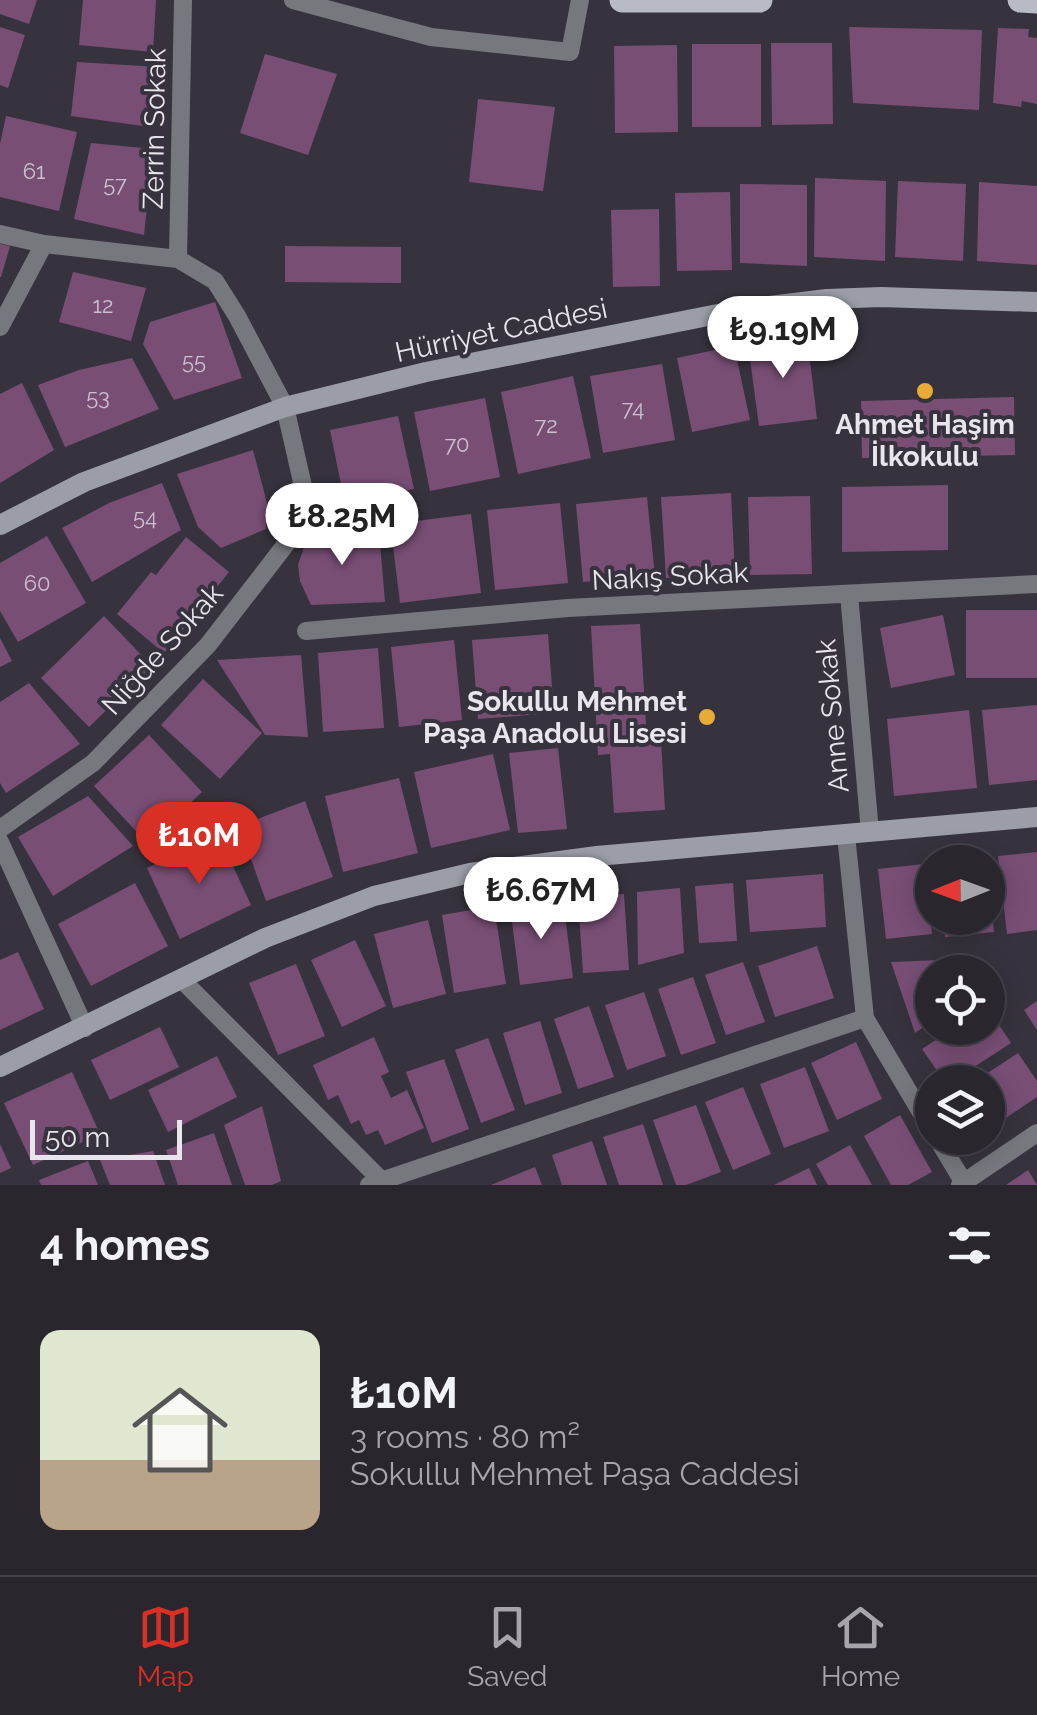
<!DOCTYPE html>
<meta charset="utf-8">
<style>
:root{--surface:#29262e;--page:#35323a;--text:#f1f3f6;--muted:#a5a5aa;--line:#45434a;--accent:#d93025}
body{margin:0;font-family:Raleway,sans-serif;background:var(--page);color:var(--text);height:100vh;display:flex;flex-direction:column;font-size:38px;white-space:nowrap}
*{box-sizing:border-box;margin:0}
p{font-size:32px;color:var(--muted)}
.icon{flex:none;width:55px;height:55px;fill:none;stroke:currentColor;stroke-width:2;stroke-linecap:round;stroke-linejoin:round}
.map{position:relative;height:1185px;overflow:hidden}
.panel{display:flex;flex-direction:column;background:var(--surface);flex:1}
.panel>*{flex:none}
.needle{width:65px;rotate:269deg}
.buttons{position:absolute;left:915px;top:845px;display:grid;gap:20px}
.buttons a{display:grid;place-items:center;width:90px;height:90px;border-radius:50%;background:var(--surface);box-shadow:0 5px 25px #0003,0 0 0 2px var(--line);font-size:50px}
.scale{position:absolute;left:30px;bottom:25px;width:152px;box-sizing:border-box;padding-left:10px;border:5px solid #e8e5ec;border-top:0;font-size:28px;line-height:35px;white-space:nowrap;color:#e8e5ec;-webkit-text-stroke:8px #37333e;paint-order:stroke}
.price{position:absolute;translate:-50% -85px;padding:0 22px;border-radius:35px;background:#fff;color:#222;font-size:32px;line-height:65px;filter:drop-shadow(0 2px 5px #0008)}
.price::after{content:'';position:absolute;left:50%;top:60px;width:30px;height:22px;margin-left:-15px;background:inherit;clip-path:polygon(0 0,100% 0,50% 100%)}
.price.selected{background:var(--accent);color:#fff}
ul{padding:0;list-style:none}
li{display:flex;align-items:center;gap:30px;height:250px;padding:0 40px}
li span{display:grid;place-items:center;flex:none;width:280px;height:200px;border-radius:20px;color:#555}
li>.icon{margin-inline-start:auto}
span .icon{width:120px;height:120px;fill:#fffc;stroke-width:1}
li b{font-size:42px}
h2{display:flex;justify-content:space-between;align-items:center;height:120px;padding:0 40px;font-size:42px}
.menu{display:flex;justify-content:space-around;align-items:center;height:140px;border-top:2px solid var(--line);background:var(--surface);font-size:28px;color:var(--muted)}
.menu a{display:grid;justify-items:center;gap:5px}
.menu .selected{color:var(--accent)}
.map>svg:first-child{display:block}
.building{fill:#784e75}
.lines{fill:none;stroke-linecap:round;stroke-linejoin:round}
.street{stroke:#77787e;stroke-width:18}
.secondary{stroke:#9b9ea7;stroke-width:20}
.primary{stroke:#b8bac6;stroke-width:25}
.poi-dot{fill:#e8ab37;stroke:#37333e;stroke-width:4}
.labels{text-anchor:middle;stroke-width:8;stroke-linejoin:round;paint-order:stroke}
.number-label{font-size:22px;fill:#ccbfce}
.street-label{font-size:28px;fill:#e8e5ec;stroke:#37333e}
.poi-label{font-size:28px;font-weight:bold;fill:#e8e5ec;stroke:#37333e}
</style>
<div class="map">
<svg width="1037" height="1185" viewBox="0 0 1037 1185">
<rect width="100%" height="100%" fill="#37333e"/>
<path class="building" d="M 0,0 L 37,0 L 29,24 L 0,14 Z
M 83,0 L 156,0 L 153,52 L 79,45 Z
M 0,27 L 25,35 L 8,88 L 0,85 Z
M 849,27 L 982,30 L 979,110 L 853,103 Z
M 998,28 L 1029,29 L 1028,37 L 1037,38 L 1037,104 L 1022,101 L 1021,107 L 993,103 Z
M 771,43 L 832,43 L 833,124 L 772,125 Z
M 692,44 L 761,44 L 761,127 L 692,127 Z
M 677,45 L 678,132 L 615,133 L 614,46 Z
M 265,54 L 337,74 L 308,155 L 240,133 Z
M 77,62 L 158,67 L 150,127 L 71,116 Z
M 478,99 L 555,107 L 543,191 L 469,182 Z
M 6,116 L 77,132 L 59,211 L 0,197 L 0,144 Z
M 91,143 L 153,149 L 144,235 L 74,219 Z
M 815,178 L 886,181 L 885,261 L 814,257 Z
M 898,181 L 966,184 L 963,261 L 895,257 Z
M 979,182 L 1037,186 L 1037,265 L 977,261 Z
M 740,184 L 807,185 L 807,266 L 740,263 Z
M 730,192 L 732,270 L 677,271 L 675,193 Z
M 659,209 L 660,286 L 613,287 L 611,210 Z
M 0,244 L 10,246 L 1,277 L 0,277 Z
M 285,246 L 401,247 L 401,283 L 285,282 Z
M 73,272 L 146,288 L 131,341 L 59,322 Z
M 215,302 L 242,378 L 174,400 L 143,344 L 150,322 Z
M 807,336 L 817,419 L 759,426 L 748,344 Z
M 734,346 L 750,420 L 692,432 L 677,358 Z
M 132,358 L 159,409 L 65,447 L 38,385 L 79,370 Z
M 662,364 L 675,440 L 603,453 L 590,376 Z
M 573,376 L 591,458 L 518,474 L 501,392 Z
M 22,383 L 54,450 L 0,483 L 0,394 Z
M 1014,397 L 1015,455 L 862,458 L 861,401 Z
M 485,398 L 500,477 L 430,491 L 414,412 Z
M 398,416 L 414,489 L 345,504 L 330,430 Z
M 253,450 L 267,503 L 266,529 L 221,548 L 198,527 L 177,474 Z
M 162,483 L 181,530 L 92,582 L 62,528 L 109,503 Z
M 948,485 L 948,550 L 842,552 L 842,487 Z
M 731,493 L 735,574 L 666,578 L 661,497 Z
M 810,496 L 812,574 L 750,575 L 748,497 Z
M 647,497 L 655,576 L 583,582 L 576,504 Z
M 560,503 L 568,583 L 495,590 L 487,510 Z
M 471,514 L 481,593 L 400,603 L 391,530 L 417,527 L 416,521 Z
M 379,531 L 385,602 L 311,605 L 300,581 L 298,565 L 309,533 Z
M 47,536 L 86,603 L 18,642 L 0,611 L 0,563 Z
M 186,537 L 229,572 L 164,653 L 117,614 L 151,572 L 156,575 Z
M 966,610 L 1037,610 L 1037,678 L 966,678 Z
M 943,615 L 955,675 L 891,688 L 880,628 Z
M 104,616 L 152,666 L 89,727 L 41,678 Z
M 640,624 L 647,741 L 661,740 L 665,810 L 614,813 L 610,754 L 598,755 L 591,626 Z
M 548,634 L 554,713 L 478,719 L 472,640 Z
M 0,638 L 12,661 L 0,667 Z
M 454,640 L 462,720 L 399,727 L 391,647 Z
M 378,648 L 384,728 L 323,732 L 318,653 Z
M 301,655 L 308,737 L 265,735 L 217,660 Z
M 203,679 L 262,733 L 220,779 L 161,725 Z
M 29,683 L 80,744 L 6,793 L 0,783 L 0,702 Z
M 1037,705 L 1037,780 L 989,785 L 982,710 Z
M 969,710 L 977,788 L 894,796 L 887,719 Z
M 149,735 L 202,792 L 147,843 L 94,786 Z
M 558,748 L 567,829 L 518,833 L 509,753 Z
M 493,754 L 510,830 L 431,848 L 414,772 Z
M 399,778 L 418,853 L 343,872 L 325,796 Z
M 88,796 L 133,846 L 53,896 L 18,837 Z
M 305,801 L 333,877 L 266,901 L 239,826 Z
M 218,834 L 251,905 L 180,939 L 147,868 Z
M 1037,852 L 1037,930 L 1007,934 L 998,856 Z
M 924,864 L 932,934 L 886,939 L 878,869 Z
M 823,874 L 826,927 L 750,932 L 746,880 Z
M 135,883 L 168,946 L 91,986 L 58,924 Z
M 733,883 L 737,941 L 699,943 L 695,886 Z
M 680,888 L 684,953 L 638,965 L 637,892 Z
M 990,889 L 994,932 L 945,937 L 943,918 L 988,918 L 988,890 Z
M 624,894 L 629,970 L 583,973 L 578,898 Z
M 563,900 L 573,978 L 520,985 L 510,906 Z
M 494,906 L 506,984 L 454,993 L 442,915 Z
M 428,920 L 446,994 L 393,1008 L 374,934 Z
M 355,940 L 386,1006 L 342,1027 L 311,960 Z
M 817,946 L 834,998 L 775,1017 L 758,966 Z
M 18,952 L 44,1009 L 0,1030 L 0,960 Z
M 967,959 L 971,972 L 932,972 L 932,1021 L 915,1033 L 891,962 Z
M 743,962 L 765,1022 L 726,1035 L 705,975 Z
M 296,964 L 325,1036 L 278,1055 L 249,983 Z
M 693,977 L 716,1043 L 681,1055 L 658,989 Z
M 644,992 L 666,1056 L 627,1070 L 605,1005 Z
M 1037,1001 L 1037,1030 L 1024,1010 Z
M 589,1006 L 614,1077 L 578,1089 L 554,1019 Z
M 988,1008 L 1011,1043 L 951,1082 L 945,1082 L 922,1049 L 954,1028 L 988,1028 Z
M 540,1021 L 562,1093 L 525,1105 L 503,1033 Z
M 160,1027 L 179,1067 L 110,1100 L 91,1060 Z
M 374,1037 L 389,1072 L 381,1076 L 391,1098 L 407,1090 L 424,1128 L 385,1145 L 378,1130 L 366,1135 L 359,1120 L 351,1124 L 338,1095 L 328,1100 L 313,1065 Z
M 488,1038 L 515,1110 L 481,1123 L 455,1050 Z
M 856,1042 L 882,1099 L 837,1120 L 811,1063 Z
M 1018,1053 L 1037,1081 L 1037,1097 L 988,1130 L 988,1082 L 974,1082 Z
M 217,1056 L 237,1097 L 168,1132 L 148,1090 Z
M 444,1059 L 469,1129 L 432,1143 L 406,1072 Z
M 805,1067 L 829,1131 L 784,1148 L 760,1084 Z
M 72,1072 L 100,1134 L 33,1165 L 4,1103 Z
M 743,1087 L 771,1154 L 733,1170 L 705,1102 Z
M 696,1105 L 721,1172 L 686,1185 L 676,1185 L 653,1120 Z
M 262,1106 L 281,1181 L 272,1185 L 245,1185 L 224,1125 Z
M 900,1115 L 932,1172 L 908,1185 L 891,1185 L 864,1136 Z
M 643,1124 L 663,1185 L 619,1185 L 603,1137 Z
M 214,1133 L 232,1185 L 178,1185 L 166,1150 Z
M 592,1141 L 607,1185 L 562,1185 L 552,1155 Z
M 0,1144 L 11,1168 L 0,1173 Z
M 850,1145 L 872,1185 L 828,1185 L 816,1164 Z
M 153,1151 L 165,1185 L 110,1185 L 100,1160 Z
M 88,1161 L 98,1185 L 41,1185 L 39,1180 Z
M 535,1167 L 542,1185 L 491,1185 Z
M 809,1168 L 817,1185 L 774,1185 Z
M 1028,1170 L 1037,1185 L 1006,1185 Z"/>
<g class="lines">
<path class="street" d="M 293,0 L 431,37 L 570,52 L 580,0
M 0,234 L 44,244 L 178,259 L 215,281 L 237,316 L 285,407 L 305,495 L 302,516 L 293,535 L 208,645 L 93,763 L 0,829
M 178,259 L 183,0
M 0,327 L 44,244
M 849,594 L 870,832
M 306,631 L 568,608 L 1037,584
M 846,835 L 865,1018 L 932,1131
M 0,842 L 85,1028
M 181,979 L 386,1185
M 937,1138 L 964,1183
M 369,1185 L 865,1018
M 960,1185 L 1037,1133"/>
<path class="secondary" d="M 0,525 L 84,482 L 285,407 L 426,372 L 743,309 L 827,299 L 881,297 L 1037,302
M 0,1067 L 265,938 L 374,896 L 470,873 L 597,856 L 1037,817"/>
<path class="primary" d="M 622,0 L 760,0
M 1020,0 L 1037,1"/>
</g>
<g class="poi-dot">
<circle cx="925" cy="391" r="10"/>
<circle cx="707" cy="717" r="10"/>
</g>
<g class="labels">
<g class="number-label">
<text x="34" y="179">61</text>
<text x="115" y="192">57</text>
<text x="103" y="313">12</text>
<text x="194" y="369">55</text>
<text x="98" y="405">53</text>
<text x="633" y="416">74</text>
<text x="546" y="433">72</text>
<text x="457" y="452">70</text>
<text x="145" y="525">54</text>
<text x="37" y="591">60</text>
</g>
<g class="street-label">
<text transform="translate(154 129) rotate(-89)" y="10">Zerrin Sokak</text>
<text transform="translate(501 330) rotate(-12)" y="10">Hürriyet Caddesi</text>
<text transform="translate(670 576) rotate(-3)" y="10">Nakış Sokak</text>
<text transform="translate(162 649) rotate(-48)" y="10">Niğde Sokak</text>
<text transform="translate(832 716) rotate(-95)" y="10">Anne Sokak</text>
</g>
<g class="poi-label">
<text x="925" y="434">Ahmet Haşim<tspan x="925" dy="32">İlkokulu</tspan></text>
<text x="687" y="711" text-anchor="end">Sokullu Mehmet<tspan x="687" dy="32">Paşa Anadolu Lisesi</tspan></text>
</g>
</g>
</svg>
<div class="buttons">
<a><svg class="needle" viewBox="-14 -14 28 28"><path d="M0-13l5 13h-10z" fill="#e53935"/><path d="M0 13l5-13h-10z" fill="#a5a5aa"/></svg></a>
<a><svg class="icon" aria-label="locate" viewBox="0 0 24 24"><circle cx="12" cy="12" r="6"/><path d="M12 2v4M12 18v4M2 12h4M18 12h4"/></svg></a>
<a><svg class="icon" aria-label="layers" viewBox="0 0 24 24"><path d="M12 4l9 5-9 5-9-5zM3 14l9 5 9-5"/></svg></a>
</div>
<div class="scale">50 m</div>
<b class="price" style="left:783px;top:381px">₺9.19M</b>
<b class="price" style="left:342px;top:568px">₺8.25M</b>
<b class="price selected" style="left:199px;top:887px">₺10M</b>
<b class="price" style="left:541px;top:942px">₺6.67M</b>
</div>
<section class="panel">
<h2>4 homes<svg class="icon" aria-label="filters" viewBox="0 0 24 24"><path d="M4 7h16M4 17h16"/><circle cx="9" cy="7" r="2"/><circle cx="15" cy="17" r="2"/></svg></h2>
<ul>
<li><span style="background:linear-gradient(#dfe7d0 65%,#b9a48a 0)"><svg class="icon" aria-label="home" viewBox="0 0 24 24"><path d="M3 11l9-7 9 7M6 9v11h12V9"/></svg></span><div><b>₺10M</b><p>3 rooms · 80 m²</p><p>Sokullu Mehmet Paşa Caddesi</p></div></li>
</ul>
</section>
<nav class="menu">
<a class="selected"><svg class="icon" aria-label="map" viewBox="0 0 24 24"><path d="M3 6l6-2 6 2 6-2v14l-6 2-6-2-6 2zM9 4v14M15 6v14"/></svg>Map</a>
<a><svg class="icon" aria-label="saved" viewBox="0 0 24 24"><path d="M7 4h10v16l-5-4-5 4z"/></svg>Saved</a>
<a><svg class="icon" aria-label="home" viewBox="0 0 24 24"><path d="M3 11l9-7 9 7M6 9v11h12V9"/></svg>Home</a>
</nav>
